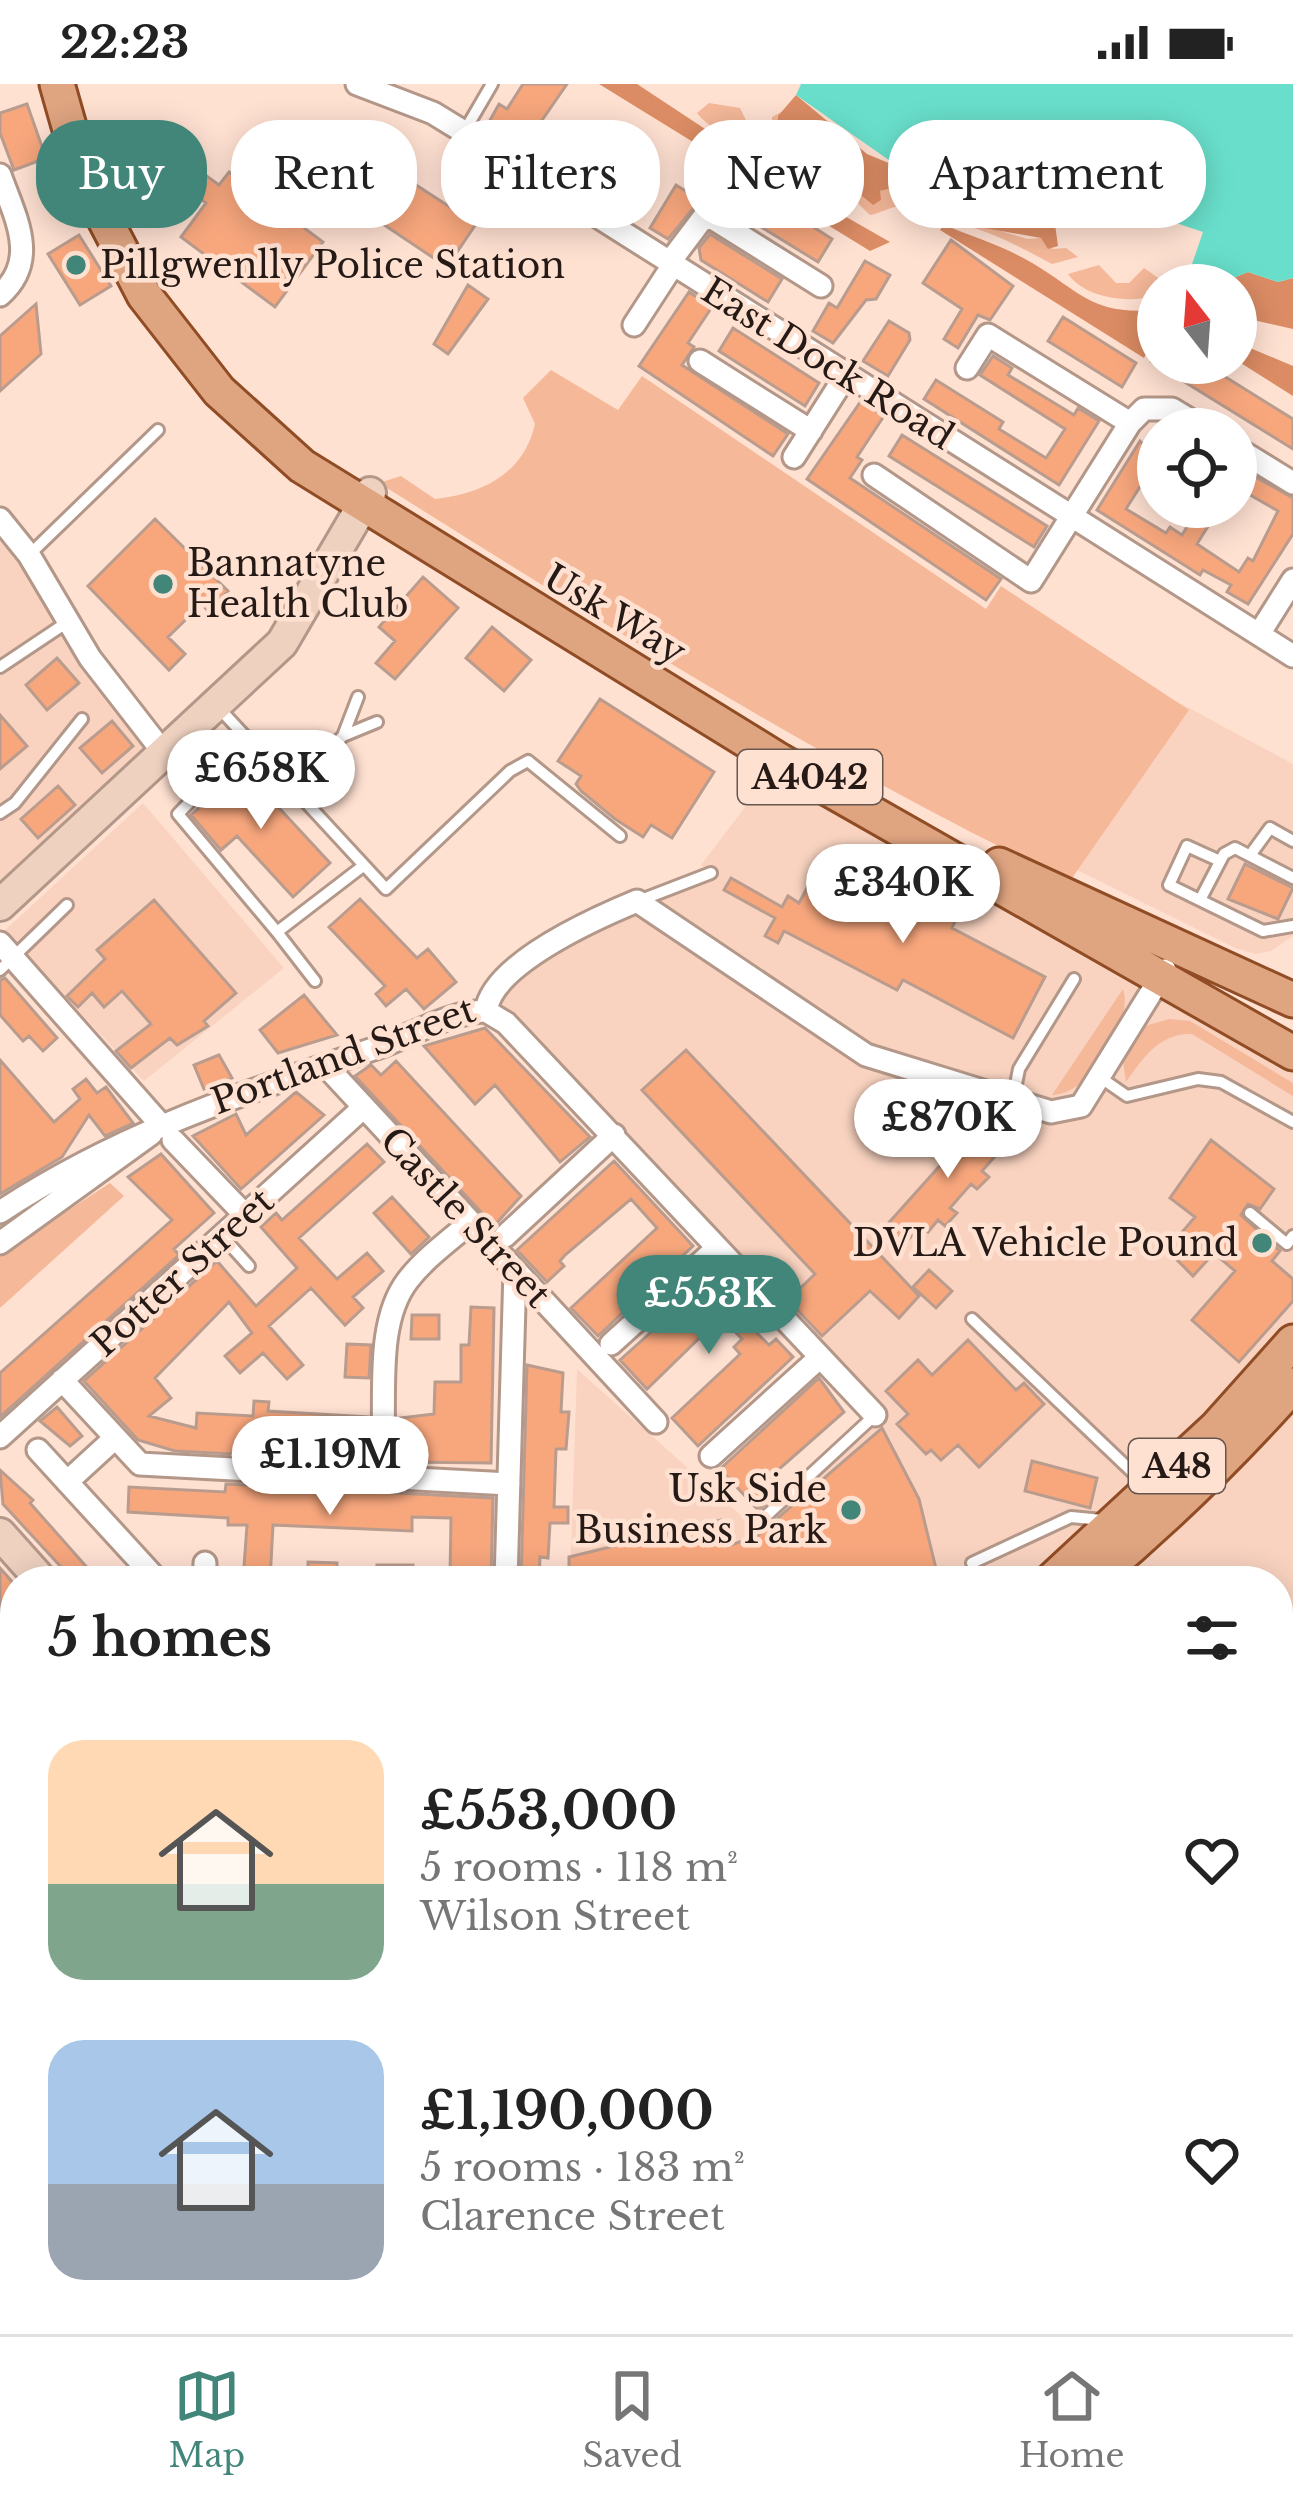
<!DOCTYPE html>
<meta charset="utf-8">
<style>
:root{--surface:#fff;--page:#f6f6f6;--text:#222;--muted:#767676;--line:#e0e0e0;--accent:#42867a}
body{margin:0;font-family:"Libre Baskerville",serif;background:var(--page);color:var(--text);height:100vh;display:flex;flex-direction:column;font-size:45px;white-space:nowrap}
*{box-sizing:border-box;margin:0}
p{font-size:39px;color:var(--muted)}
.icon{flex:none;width:66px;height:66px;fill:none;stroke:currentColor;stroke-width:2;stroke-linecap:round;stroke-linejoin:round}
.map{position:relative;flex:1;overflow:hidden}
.panel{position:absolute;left:0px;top:1482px;width:1293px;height:768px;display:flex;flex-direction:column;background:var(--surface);border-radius:48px 48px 0 0;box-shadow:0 6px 30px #0003}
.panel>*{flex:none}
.hud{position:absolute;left:36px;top:36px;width:1221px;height:108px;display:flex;gap:24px}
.needle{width:78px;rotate:343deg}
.controls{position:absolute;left:1137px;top:180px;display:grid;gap:24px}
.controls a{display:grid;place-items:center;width:120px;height:120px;border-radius:50%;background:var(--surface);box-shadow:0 6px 30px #0003;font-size:60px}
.price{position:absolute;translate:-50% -102px;padding:0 27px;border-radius:42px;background:#fff;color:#222;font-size:39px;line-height:78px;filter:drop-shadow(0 3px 6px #0008)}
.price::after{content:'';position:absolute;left:50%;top:72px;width:36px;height:27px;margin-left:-18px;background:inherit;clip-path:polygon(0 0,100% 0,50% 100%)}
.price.active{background:var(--accent);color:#fff}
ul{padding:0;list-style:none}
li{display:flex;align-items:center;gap:36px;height:300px;padding:0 48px}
li span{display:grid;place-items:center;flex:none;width:336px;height:240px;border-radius:36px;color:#555}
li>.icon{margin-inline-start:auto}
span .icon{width:144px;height:144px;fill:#fffc;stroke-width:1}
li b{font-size:51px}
h2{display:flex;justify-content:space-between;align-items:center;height:144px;padding:0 48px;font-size:51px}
.pill{padding:0 42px;border-radius:48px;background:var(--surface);box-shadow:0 6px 30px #0003;font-size:42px;line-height:108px}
.pill.active{background:var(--accent);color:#fff}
.status{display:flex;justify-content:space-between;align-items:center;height:84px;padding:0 60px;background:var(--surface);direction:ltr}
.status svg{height:33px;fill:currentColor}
.tabs{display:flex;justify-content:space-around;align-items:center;height:168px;border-top:3px solid var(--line);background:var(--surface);font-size:33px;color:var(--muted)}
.tabs a{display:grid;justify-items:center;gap:6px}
.tabs .active{color:var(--accent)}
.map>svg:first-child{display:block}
.built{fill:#f9d3c0}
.green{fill:#f5b899}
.forest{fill:#db8c64}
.water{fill:#69dfcb}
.building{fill:#f8a77d;stroke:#b99c8e;stroke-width:3}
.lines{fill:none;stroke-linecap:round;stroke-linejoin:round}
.lane-casing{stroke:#b39789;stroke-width:16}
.street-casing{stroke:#b39789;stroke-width:27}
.secondary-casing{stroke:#b39789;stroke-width:36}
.primary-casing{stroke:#904c24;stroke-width:39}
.lane{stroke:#fff;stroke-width:10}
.street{stroke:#fff;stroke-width:21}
.secondary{stroke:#efd1c0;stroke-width:30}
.primary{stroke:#dfa480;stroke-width:33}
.poi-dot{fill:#42867a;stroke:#ffe1d2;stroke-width:4.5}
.labels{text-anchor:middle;stroke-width:9;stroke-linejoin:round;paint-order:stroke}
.shield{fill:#ffe1d2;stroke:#66564e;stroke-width:3}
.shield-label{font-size:33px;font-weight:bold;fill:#251a15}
.poi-label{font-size:36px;fill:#251a15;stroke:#ffe1d2;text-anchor:start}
.street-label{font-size:36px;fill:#251a15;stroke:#ffe1d2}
</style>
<div class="status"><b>22:23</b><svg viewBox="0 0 49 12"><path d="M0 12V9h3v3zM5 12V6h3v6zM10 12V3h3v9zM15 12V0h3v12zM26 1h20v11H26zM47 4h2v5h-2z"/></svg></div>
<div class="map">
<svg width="1293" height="2250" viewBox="0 0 1293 2250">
<rect width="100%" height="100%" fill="#ffe1d2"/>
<path class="built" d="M 0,453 L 166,660 L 0,804 Z
M 1176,617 L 1293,680 L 1293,852 L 1271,867 L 1256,870 L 1235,864 L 1067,781 Z
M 780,677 L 1293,969 L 1293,1258 L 1051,1497 L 570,1497 L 577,1285 L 754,1443 L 874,1331 L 506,939 L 488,910 L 560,856 L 710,789 L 701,781 Z
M 143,719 L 284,884 L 144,997 L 4,847 Z
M 1293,1320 L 1293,1562 L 1278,1571 L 1278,1497 L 1118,1497 L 1189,1434 Z
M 60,2235 L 430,2235 L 430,2250 L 59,2250 Z
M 446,2235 L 600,2235 L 598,2250 L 445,2250 Z"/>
<path class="green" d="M 709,19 L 740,24 L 753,50 C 732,55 710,46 697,29 Z
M 785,26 L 785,61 L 824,80 L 860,112 L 888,105 L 930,125 L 1027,155 L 1041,154 L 1053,165 L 1066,164 L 1078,173 L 1052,180 C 1009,157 972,136 921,136 C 908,109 888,128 870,131 L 823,86 L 771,60 L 772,33 Z
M 1099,181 L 1116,199 L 1129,199 L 1144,184 L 1164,198 L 1151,213 C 1124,219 1084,213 1068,190 Z
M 551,286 L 618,326 L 642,292 L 986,525 L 1001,502 L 1189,626 L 1070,797 C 830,683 604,540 379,399 L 401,392 L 435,415 C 483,410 524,389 535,340 L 523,314 Z
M 1123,905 C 1134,936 1091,1011 1052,1011 Z
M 1169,935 L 1190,937 L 1293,999 L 1293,1012 L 1192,950 C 1159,949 1143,974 1126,998 L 1123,977 L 1145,942 Z
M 110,1099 L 124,1112 L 0,1224 L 0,1171 Z"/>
<path class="forest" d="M 599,0 L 637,0 L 740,68 L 771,72 L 799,85 L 841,130 L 890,158 L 870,167 Z
M 796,11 L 867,70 L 1002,126 L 1055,140 L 1058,162 L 1048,165 L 1041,154 L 985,144 L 888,105 L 880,107 L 881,116 L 873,121 L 824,80 L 778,55 L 778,32 Z
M 944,141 C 974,153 1006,163 1034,180 C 1083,210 1093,231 1156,226 L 1158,245 L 1144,274 L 940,146 Z
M 1190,186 L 1226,197 L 1248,188 L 1278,198 L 1293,194 L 1293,245 L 1236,232 L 1236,201 L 1175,201 Z
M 1236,258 L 1293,282 L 1293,312 L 1236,276 Z"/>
<path class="water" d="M 801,0 L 1293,0 L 1293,194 L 1278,198 L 1248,188 L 1226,197 L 1190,186 L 1203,148 L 1071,104 L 1059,136 L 971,122 L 933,107 L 796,11 Z
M 1293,1562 L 1293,2250 L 724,2250 L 728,2235 L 1278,2235 L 1278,1571 Z"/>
<path class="building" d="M 523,0 L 567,0 L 538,42 L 566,61 L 577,44 L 600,57 L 576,95 L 554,82 L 557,75 L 489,38 L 499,20 L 507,25 Z
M 27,20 L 46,74 L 14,86 L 0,49 L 0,29 Z
M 390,84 L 476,140 L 447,183 L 362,126 Z
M 229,88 L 323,158 L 275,223 L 181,153 L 206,119 L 191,108 L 204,90 L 219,101 Z
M 731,90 L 832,155 L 818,178 L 716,115 Z
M 676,101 L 700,116 L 668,155 L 650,144 Z
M 710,150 L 782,195 L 768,218 L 701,176 L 699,164 Z
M 79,151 L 111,202 L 80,221 L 48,170 Z
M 951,156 L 1013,202 L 990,236 L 978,231 L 958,264 L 944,255 L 962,225 L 923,199 Z
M 865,177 L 890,191 L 876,215 L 866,216 L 833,259 L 813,247 L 829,219 L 837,224 Z
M 468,201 L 488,215 L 448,270 L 434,260 Z
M 689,208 L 712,223 L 688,259 L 694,263 L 682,281 L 788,350 L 773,372 L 639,282 Z
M 36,220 L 41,270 L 0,307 L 0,252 Z
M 1063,233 L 1136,279 L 1122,303 L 1048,257 Z
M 889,237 L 909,249 L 910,256 L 888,292 L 863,277 Z
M 733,244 L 819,299 L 805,322 L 719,267 Z
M 993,272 L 1012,284 L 1008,291 L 1074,331 L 1078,324 L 1099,337 L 1059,401 L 924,315 L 936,296 L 1003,338 L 999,345 L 1046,374 L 1065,345 L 980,291 Z
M 1154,279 L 1203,279 L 1293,335 L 1293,365 Z
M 861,317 L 884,332 L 857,373 L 862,376 L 850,394 L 1001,495 L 986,516 L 807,395 Z
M 902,351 L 1047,442 L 1034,463 L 889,372 Z
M 1140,357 L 1158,374 L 1126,425 L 1166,449 L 1170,443 L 1182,451 L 1199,423 L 1220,423 L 1197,460 L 1239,488 L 1248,474 L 1253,477 L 1278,427 L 1236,403 L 1236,382 L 1293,414 L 1293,450 L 1248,520 L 1227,508 L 1231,501 L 1203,486 L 1200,491 L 1097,426 Z
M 155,435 L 228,507 L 208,527 L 202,520 L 168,553 L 185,570 L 169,586 L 88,502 Z
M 423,493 L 458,524 L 395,595 L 376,579 L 395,557 L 379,543 Z
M 492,543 L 531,576 L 504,607 L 466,574 Z
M 57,574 L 79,599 L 47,626 L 26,601 Z
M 600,615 L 714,688 L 672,754 L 651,741 L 643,753 L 615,735 L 581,707 L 576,700 L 581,692 L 558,677 Z
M 0,631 L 27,662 L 0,685 Z
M 112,637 L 133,662 L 102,689 L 80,664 Z
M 243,685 L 330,779 L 293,813 L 237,752 L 221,766 L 191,731 Z
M 58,702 L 75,721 L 38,754 L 21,735 Z
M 1245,780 L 1293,804 L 1278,835 L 1228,815 Z
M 816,787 L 845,788 L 899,817 L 906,804 L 958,831 L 952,844 L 1045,893 L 1013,954 L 903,896 L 897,906 L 784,847 L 778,859 L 765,852 L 775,834 L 724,806 L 731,794 L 782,823 L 788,812 L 799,819 Z
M 360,815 L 417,874 L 428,865 L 456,898 L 424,925 L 406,905 L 386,922 L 376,910 L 385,902 L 329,843 Z
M 154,816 L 236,909 L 204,937 L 208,942 L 177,961 L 170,954 L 131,984 L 116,967 L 151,940 L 122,907 L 104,923 L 92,909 L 78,923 L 67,912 L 105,875 L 97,866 Z
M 5,894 L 57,954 L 43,967 L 29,952 L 23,957 L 0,931 L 0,896 Z
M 304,911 L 337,951 L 278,969 L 260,946 Z
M 485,944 L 590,1053 L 560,1078 L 495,1001 L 475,1020 L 424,962 Z
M 686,966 L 919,1212 L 899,1234 L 870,1207 L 822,1252 L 788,1216 L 815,1190 L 642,1006 Z
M 219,971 L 232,994 L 204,1005 L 194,981 Z
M 0,976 L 54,1038 L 80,1015 L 73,1005 L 86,995 L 97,1009 L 106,1003 L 133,1039 L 105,1052 L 89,1031 L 62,1073 L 0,1110 Z
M 396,977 L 521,1112 L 494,1142 L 355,992 L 371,981 L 381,991 Z
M 296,1008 L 324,1031 L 241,1105 L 193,1052 L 236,1030 L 246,1051 Z
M 978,1038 L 1004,1062 L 982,1087 L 989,1093 L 977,1105 L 971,1100 L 950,1124 L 957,1129 L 945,1142 L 938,1136 L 928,1148 L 921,1142 L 904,1160 L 885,1143 L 945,1076 L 933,1065 L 956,1040 L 968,1050 Z
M 1211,1056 L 1274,1105 L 1260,1125 L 1248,1120 L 1241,1131 L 1280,1167 L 1272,1177 L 1293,1195 L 1293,1217 L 1239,1278 L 1192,1236 L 1235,1187 L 1214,1169 L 1193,1192 L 1167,1166 L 1195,1133 L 1170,1114 Z
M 367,1060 L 384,1078 L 299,1154 L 337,1195 L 367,1169 L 383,1187 L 353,1213 L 363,1224 L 345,1241 L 311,1204 L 269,1242 L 303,1281 L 287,1295 L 263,1269 L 240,1289 L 225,1272 L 252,1249 L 229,1218 L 155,1294 L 171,1314 L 149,1332 L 196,1344 L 197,1329 L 253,1332 L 254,1317 L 269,1318 L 268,1327 L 368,1333 L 369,1358 L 310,1355 L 309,1374 L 175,1367 L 138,1356 L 84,1297 L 217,1177 L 256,1222 L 297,1184 L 261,1143 L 276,1129 L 282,1136 Z
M 161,1070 L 214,1129 L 174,1165 L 179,1171 L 0,1333 L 0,1289 L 172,1136 L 128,1093 Z
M 614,1077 L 693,1162 L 598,1252 L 571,1224 L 657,1144 L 631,1115 L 565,1171 L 560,1177 L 564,1182 L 547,1198 L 517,1166 Z
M 392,1113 L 429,1153 L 411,1170 L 374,1129 Z
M 929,1186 L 952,1207 L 936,1224 L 913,1203 Z
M 716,1190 L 754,1231 L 746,1238 L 769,1261 L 776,1255 L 793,1273 L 698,1362 L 672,1334 L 736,1274 L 740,1270 L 734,1263 L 742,1255 L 721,1233 L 647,1305 L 620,1276 Z
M 471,1223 L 494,1224 L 491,1379 L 399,1378 L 400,1334 L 434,1330 L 435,1298 L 461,1298 L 461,1261 L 469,1261 Z
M 412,1231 L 439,1231 L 439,1255 L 411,1255 Z
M 968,1256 L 1016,1306 L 1024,1299 L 1044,1320 L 979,1383 L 958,1361 L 941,1376 L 931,1366 L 926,1370 L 897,1340 L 908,1330 L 886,1307 L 918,1276 L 932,1291 Z
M 347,1260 L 371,1261 L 369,1294 L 345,1293 Z
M 527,1281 L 563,1289 L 561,1328 L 569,1328 L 566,1365 L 556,1365 L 554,1423 L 568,1423 L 568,1439 L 550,1439 L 548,1474 L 540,1473 L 539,1497 L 521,1497 Z
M 819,1294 L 844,1328 L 762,1400 L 759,1405 L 769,1416 L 758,1426 L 720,1385 Z
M 57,1323 L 82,1352 L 70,1362 L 40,1337 Z
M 882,1344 L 919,1415 L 939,1497 L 569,1497 L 569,1473 L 721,1436 L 728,1462 L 757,1452 Z
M 1032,1377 L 1097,1394 L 1090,1424 L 1025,1407 Z
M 0,1386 L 33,1416 L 30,1419 L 99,1497 L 74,1497 L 14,1432 L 3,1420 Z
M 226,1400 L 493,1414 L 491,1497 L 450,1493 L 451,1434 L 412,1433 L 412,1447 L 273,1441 L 270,1497 L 243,1497 L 247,1441 L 228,1441 L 228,1434 L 128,1428 L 129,1403 L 225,1408 Z
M 308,1478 L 337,1479 L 336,1497 L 308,1497 Z
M 377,1481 L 413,1481 L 413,1497 L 377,1497 Z
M 0,1484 L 15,1501 L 15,1591 L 0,1590 Z
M 0,1691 L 15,1696 L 15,1855 L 0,1878 L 0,1785 L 12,1758 L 0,1752 Z
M 0,1976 L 15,1984 L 15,1997 L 0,2026 Z
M 0,2201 L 15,2201 L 15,2237 L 44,2244 L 44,2250 L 0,2250 Z
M 204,2235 L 294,2235 L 340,2241 L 339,2250 L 202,2250 Z"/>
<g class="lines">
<defs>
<path id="lane" d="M 464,48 L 492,0
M 613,143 L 652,84 L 618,63
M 29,471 L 158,346
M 0,583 L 66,539
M 218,623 L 386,805 L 510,687 L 528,677 L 620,752
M 343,652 L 358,613
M 216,691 L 178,730 L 277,848 L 363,782
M 290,703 L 343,652 L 377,638
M 0,729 L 15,719 L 82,635
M 1251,770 L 1270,744 L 1293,757
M 1220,777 L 1187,762 L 1169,801 L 1263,847 L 1293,842
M 641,816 L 711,789
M 1200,816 L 1224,770 L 1235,764 L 1293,794
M 277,848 L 315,897
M 0,886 L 67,821
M 1101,994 L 1127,1012 L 1198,995 L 1221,998 L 1293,1038
M 1013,1015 L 1019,985 L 1074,895
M 1250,1129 L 1287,1160 L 1293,1152
M 222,1152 L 249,1182
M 972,1235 L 1148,1403
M 754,1443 L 875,1331
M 972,1479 L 1071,1433 L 1102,1436
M 433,2238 L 506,2250
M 586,2248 L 587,2235"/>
<path id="street" d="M 357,0 L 433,29 L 464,48 L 1293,572
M 0,91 C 15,133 40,176 0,211
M 669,179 L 706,130 L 821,202
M 634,241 L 673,181
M 700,277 L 811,347
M 967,284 L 988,251 L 1130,339
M 1236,364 L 1293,399
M 794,373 L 846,291
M 874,391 L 1031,497 L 1130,339 L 1144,325 L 1172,325 L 1205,345
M 0,435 L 29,471 L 90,574 L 163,668
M 1259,550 L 1293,496
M 0,859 L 161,1041
M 486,927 L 506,939 L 875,1331
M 325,981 L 656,1338
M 173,1056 L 245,1131
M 0,1128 C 120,1049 239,1011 373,965 C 410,953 447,928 486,927 C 492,880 596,834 637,817 L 866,971 L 1051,1028 L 1081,1022 L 1165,886
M 505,1152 L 614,1051
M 0,1159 L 151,1050
M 611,1260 L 716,1165
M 62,1296 L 140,1380 L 509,1400
M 383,1352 C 385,1303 377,1236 408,1196 C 425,1174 450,1156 471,1138
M 0,1353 L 364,1023
M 38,1366 L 158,1497
M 711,1372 L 818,1275
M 67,1398 L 115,1354
M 204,1497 L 205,1479
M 506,1497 L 515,1186
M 0,1675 L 15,1681
M 0,1948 L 15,1955
M 433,2235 L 433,2250
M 59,2250 L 60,2235"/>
<path id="secondary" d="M 0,821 L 282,559 L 370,409
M 0,1450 L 42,1497
M 0,1917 L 15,1890"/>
<path id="primary" d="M 57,0 L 84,95 L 144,211 L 219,307 L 302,382 L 780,677 L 1293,969
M 999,781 L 1293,916
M 1051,1497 L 1217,1343 L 1293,1258
M 1091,1497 C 1164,1436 1230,1372 1293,1301
M 627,2250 L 630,2235
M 697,2250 L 701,2235"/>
</defs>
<use href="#lane" class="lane-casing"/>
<use href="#street" class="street-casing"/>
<use href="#secondary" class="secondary-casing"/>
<use href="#primary" class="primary-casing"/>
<use href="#lane" class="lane"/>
<use href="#street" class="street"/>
<use href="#secondary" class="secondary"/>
<use href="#primary" class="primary"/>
</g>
<g class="poi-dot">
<circle cx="76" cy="181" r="12"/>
<circle cx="163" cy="500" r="12"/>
<circle cx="1262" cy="1159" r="12"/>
<circle cx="851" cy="1426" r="12"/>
</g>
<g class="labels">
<g class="shield">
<rect x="738" y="666" width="144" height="54" rx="9"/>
<rect x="1129" y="1355" width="96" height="54" rx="9"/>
</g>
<g class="shield-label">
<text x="810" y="705">A4042</text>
<text x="1177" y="1394">A48</text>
</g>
<g class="poi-label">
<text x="100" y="194">Pillgwenlly Police Station</text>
<text x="187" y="492">Bannatyne<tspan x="187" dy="41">Health Club</tspan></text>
<text x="1238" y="1172" text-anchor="end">DVLA Vehicle Pound</text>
<text x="827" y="1418" text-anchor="end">Usk Side<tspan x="827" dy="41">Business Park</tspan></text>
</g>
<g class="street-label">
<text transform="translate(828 279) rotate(32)" y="13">East Dock Road</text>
<text transform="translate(615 530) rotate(31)" y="13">Usk Way</text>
<text transform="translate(343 971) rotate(-20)" y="13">Portland Street</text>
<text transform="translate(466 1133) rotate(47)" y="13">Castle Street</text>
<text transform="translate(182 1188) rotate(-42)" y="13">Potter Street</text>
</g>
</g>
</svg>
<div class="controls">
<a><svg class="needle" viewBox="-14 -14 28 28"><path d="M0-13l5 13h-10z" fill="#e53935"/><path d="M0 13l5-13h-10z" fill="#767676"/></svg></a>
<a><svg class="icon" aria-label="locate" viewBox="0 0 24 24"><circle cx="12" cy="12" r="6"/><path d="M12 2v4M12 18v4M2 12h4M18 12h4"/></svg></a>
</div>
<b class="price" style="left:261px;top:748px">£658K</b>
<b class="price" style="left:903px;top:862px">£340K</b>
<b class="price" style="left:948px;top:1097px">£870K</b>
<b class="price active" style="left:709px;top:1273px">£553K</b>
<b class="price" style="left:330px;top:1434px">£1.19M</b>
<div class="hud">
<a class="pill active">Buy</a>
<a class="pill">Rent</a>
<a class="pill">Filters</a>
<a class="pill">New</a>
<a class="pill">Apartment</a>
</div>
<section class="panel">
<h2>5 homes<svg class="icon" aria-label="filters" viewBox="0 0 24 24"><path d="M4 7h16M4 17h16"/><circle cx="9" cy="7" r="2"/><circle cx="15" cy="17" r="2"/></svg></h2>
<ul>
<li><span style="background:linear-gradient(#ffd9b3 60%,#7fa58c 0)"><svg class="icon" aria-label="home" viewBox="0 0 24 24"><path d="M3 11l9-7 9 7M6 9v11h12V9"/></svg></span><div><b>£553,000</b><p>5 rooms · 118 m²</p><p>Wilson Street</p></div><svg class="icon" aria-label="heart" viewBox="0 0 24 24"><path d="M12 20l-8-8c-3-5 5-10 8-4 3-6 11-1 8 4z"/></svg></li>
<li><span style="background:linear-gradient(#a9c7e8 60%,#9aa5b1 0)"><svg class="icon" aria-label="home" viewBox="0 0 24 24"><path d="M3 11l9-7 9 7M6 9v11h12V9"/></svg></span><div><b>£1,190,000</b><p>5 rooms · 183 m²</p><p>Clarence Street</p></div><svg class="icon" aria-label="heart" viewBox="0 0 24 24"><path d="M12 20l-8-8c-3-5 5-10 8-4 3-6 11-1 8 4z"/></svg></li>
</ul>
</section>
</div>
<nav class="tabs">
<a class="active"><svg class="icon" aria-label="map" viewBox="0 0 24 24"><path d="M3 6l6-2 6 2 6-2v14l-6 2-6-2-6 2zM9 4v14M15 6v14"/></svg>Map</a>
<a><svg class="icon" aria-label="saved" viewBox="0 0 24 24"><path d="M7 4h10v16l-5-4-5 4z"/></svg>Saved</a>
<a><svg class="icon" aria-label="home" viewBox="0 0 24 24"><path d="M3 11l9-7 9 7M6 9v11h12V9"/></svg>Home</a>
</nav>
